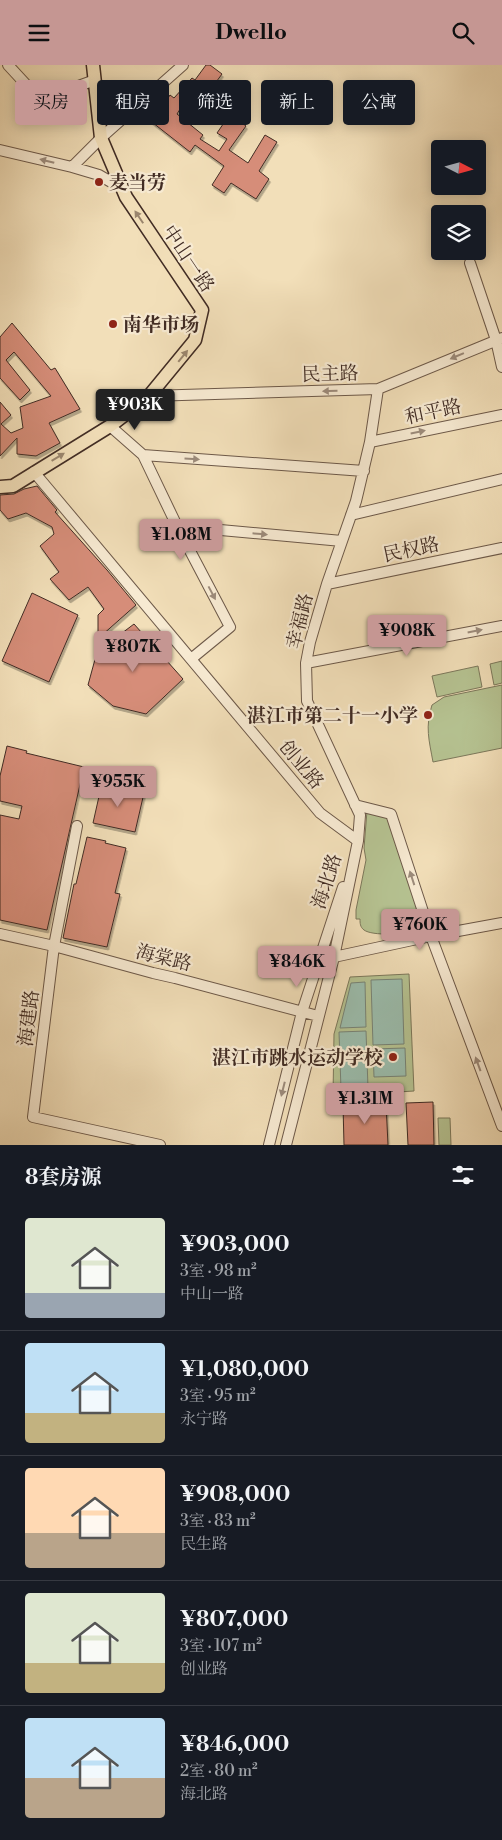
<!DOCTYPE html>
<html lang="zh">
<meta charset="utf-8">
<style>
:root{--surface:#171b24;--page:#242831;--text:#f1f3f6;--muted:#9ea1a6;--line:#363941;--accent:#c59692}
body{margin:0;font-family:"Libre Bodoni","Noto Serif SC",serif;background:var(--page);color:var(--text);height:100vh;display:flex;flex-direction:column;font-size:19px;white-space:nowrap}
*{box-sizing:border-box;margin:0}
p{font-size:16px;color:var(--muted)}
.icon{flex:none;width:28px;height:28px;fill:none;stroke:currentColor;stroke-width:2;stroke-linecap:round;stroke-linejoin:round}
.map{position:relative;height:1080px;overflow:hidden}
.side{display:flex;flex-direction:column;background:var(--surface);flex:1}
.side>*{flex:none}
.hud{position:absolute;left:15px;top:15px;width:472px;height:45px;display:flex;gap:10px}
.needle{width:32px;rotate:96deg}
.buttons{position:absolute;left:431px;top:75px;display:grid;gap:10px}
.buttons a{display:grid;place-items:center;width:55px;height:55px;border-radius:5px;background:var(--surface);box-shadow:0 2px 12px #0003;font-size:25px}
.price{position:absolute;translate:-50% -42px;padding:0 11px;border-radius:5px;background:var(--accent);color:#111;font-size:16px;line-height:32px;filter:drop-shadow(0 1px 2px #0008)}
.price::after{content:'';position:absolute;left:50%;top:30px;width:15px;height:11px;margin-left:-8px;background:inherit;clip-path:polygon(0 0,100% 0,50% 100%)}
.price.selected{background:#222;color:#fff}
ul{padding:0;list-style:none}
li{display:flex;align-items:center;gap:15px;height:125px;padding:0 25px}
li+li{border-top:1px solid var(--line)}
li span{display:grid;place-items:center;flex:none;width:140px;height:100px;border-radius:5px;color:#555}
li>.icon{margin-inline-start:auto}
span .icon{width:60px;height:60px;fill:#fffc;stroke-width:1}
li b{font-size:21px}
h2{display:flex;justify-content:space-between;align-items:center;height:60px;padding:0 25px;font-size:21px}
.chip{padding:0 18px;border-radius:5px;background:var(--surface);box-shadow:0 2px 12px #0003;font-size:18px;line-height:45px}
.chip.selected{background:var(--accent);color:#111}
header{display:flex;justify-content:space-between;align-items:center;height:65px;padding:0 25px;background:var(--accent);color:#111;font-size:22px;font-weight:700}
.map>svg:first-child{display:block}
.green{fill:#b6c392;stroke:#7c785b}
.water{fill:#9bbdad;stroke:#778376}
.building{fill:#d68d79;stroke:#412c24;filter:url(#shadow)}
.lines{fill:none;stroke-linecap:round;stroke-linejoin:round}
.minor-casing{stroke:#6d5949;stroke-width:12}
.major-casing{stroke:#412c24;stroke-width:15}
.minor{stroke:#f7ead2;stroke-width:10}
.major{stroke:#f2dfb9;stroke-width:12}
.oneway{fill:#9c8b7b}
.oneway2{fill:#9a866e}
.poi-dot{fill:#8f2418;stroke:#f7ead2;stroke-width:2}
.labels{text-anchor:middle;stroke-width:4.5;stroke-linejoin:round;paint-order:stroke}
.poi-label{font-size:19px;font-weight:bold;fill:#412c24;stroke:#f7ead2;text-anchor:start}
.street-label{font-size:19px;fill:#412c24;stroke:#f7ead2}
</style>
<header><svg class="icon" aria-label="menu" viewBox="0 0 24 24"><path d="M4 6h16M4 12h16M4 18h16"/></svg>Dwello<svg class="icon" aria-label="search" viewBox="0 0 24 24"><circle cx="10" cy="10" r="6"/><path d="M15 15l6 6"/></svg></header>
<div class="map">
<svg width="502" height="1080" viewBox="0 0 502 1080">
<defs>
<filter id="shadow"><feDropShadow dx="1.5" dy="3" stdDeviation="0" flood-color="#0004"/></filter>
</defs>
<rect width="100%" height="100%" fill="#f2dfb9"/>
<filter id="stains"><feTurbulence type="fractalNoise" baseFrequency=".004" numOctaves="4"/><feColorMatrix values="0 0 0 0 .2 0 0 0 0 .09 0 0 0 0 .02 0 0 0 .5 -.17"/></filter>
<radialGradient id="worn" r=".72"><stop offset=".6" stop-color="#630" stop-opacity="0"/><stop offset="1" stop-color="#630" stop-opacity=".3"/></radialGradient>
<path class="green" d="M 502,596 L 502,618 L 494,620 L 490,599 Z
M 478,601 L 482,622 L 437,632 L 432,611 Z
M 502,620 L 502,683 L 433,697 C 429,675 425,662 432,640 L 444,632 Z
M 367,746 L 390,750 L 424,852 C 421,856 417,862 414,864 C 405,870 372,871 364,865 C 360,862 360,858 360,854 L 356,854 L 356,845 L 366,795 L 364,783 Z
M 409,909 L 414,1026 L 333,1031 L 334,969 L 350,912 Z
M 438,1053 L 450,1053 L 451,1080 L 439,1080 Z"/>
<path class="water" d="M 402,914 L 404,979 L 373,980 L 371,915 Z
M 365,917 L 366,962 L 340,963 L 351,918 Z
M 366,966 L 368,1023 L 341,1024 L 339,967 Z
M 405,983 L 406,1011 L 374,1012 L 373,984 Z"/>
<path class="building" d="M 206,0 L 210,0 L 222,9 L 208,28 L 210,29 L 198,42 L 187,33 L 177,49 L 203,70 L 200,74 L 219,86 L 227,74 L 217,68 L 230,49 L 246,61 L 229,85 L 248,98 L 265,70 L 277,77 L 259,106 L 269,114 L 256,134 L 231,118 L 224,128 L 212,120 L 224,101 L 195,80 L 190,87 L 148,54 L 161,37 L 164,39 L 170,30 L 174,33 L 192,13 L 195,15 Z
M 12,258 L 51,305 L 55,303 L 80,344 L 49,358 L 60,378 L 36,391 L 17,389 L 17,373 L 0,391 L 0,337 L 11,350 L 1,359 L 11,368 L 23,363 L 20,342 L 51,331 L 14,287 L 6,295 L 30,325 L 20,335 L 0,313 L 0,272 Z
M 37,421 L 57,445 L 55,447 L 107,505 L 136,540 L 101,571 L 98,567 L 98,550 L 104,544 L 88,522 L 69,535 L 50,514 L 59,507 L 40,481 L 54,469 L 52,462 L 26,448 L 8,454 L 0,445 L 0,430 L 14,429 L 24,424 Z
M 32,528 L 78,550 L 49,617 L 2,596 Z
M 134,559 L 183,614 L 146,649 L 113,641 L 88,620 L 97,587 Z
M 7,681 L 27,686 L 26,688 L 84,702 L 47,865 L 0,855 L 0,750 L 19,754 L 22,741 L 0,736 L 0,711 Z
M 102,718 L 144,728 L 135,767 L 93,758 Z
M 87,772 L 106,776 L 105,778 L 126,783 L 115,828 L 120,829 L 107,882 L 63,873 L 74,819 L 76,819 Z
M 433,1037 L 434,1080 L 408,1080 L 406,1038 Z
M 386,1038 L 388,1080 L 344,1080 L 343,1040 Z"/>
<g class="lines">
<defs>
<path id="minor" d="M 8,0 L 32,26 L 62,27 L 95,15
M 0,85 L 72,102 L 103,71 L 183,0
M 72,102 L 99,110 L 123,124
M 470,198 L 496,275 L 502,302
M 149,331 L 378,324 L 502,273
M 110,361 L 143,390 L 364,406
M 370,377 L 502,350
M 143,390 L 177,461 L 230,562 L 191,594
M 34,407 L 320,748 L 358,776
M 351,450 L 502,414
M 177,461 L 342,476
M 327,519 L 502,483
M 306,598 L 502,561
M 355,740 L 391,749 L 431,871 L 502,1061
M 77,761 L 54,881 L 33,1052 L 160,1080
M 0,869 L 54,881 L 153,908 L 175,913 L 318,951
M 334,892 L 431,871 L 502,858
M 269,1080 L 302,947 L 343,822
M 286,1080 L 334,892 L 358,776 L 360,750 L 307,636 L 306,598 L 310,577 L 327,519 L 356,436 L 370,377 L 378,324"/>
<path id="major" d="M 0,422 L 13,421 L 110,361 L 149,331 L 195,275 L 202,245 L 126,132 L 101,73 L 93,0"/>
</defs>
<use href="#minor" class="minor-casing"/>
<use href="#major" class="major-casing"/>
<use href="#minor" class="minor"/>
<use href="#major" class="major"/>
</g>
<defs><path id="oneway-solid" d="M-6-.8H1V-3.2L6.5 0L1 3.2V.8H-6Z" transform="scale(1.25)"/></defs>
<g class="oneway">
<use href="#oneway-solid" transform="translate(47 96) rotate(-166)"/>
<use href="#oneway-solid" transform="translate(457 291) rotate(157)"/>
<use href="#oneway-solid" transform="translate(330 326) rotate(178)"/>
<use href="#oneway-solid" transform="translate(418 367) rotate(-12)"/>
<use href="#oneway-solid" transform="translate(192 394) rotate(4)"/>
<use href="#oneway-solid" transform="translate(260 469) rotate(5)"/>
<use href="#oneway-solid" transform="translate(212 528) rotate(62)"/>
<use href="#oneway-solid" transform="translate(475 566) rotate(-11)"/>
<use href="#oneway-solid" transform="translate(412 813) rotate(-108)"/>
<use href="#oneway-solid" transform="translate(478 999) rotate(-110)"/>
<use href="#oneway-solid" transform="translate(283 1024) rotate(104)"/>
</g>
<g class="oneway2">
<use href="#oneway-solid" transform="translate(139 152) rotate(-124)"/>
<use href="#oneway-solid" transform="translate(183 291) rotate(-51)"/>
<use href="#oneway-solid" transform="translate(58 392) rotate(-31)"/>
</g>
<g class="poi-dot">
<circle cx="99" cy="117" r="5"/>
<circle cx="113" cy="259" r="5"/>
<circle cx="428" cy="650" r="5"/>
<circle cx="393" cy="992" r="5"/>
</g>
<g class="labels">
<g class="poi-label">
<text x="109" y="124">麦当劳</text>
<text x="123" y="266">南华市场</text>
<text x="418" y="657" text-anchor="end">湛江市第二十一小学</text>
<text x="383" y="999" text-anchor="end">湛江市跳水运动学校</text>
</g>
<g class="street-label">
<text transform="translate(189 193) rotate(56)" y="7">中山一路</text>
<text transform="translate(330 308) rotate(-2)" y="7">民主路</text>
<text transform="translate(433 346) rotate(-12)" y="7">和平路</text>
<text transform="translate(411 484) rotate(-12)" y="7">民权路</text>
<text transform="translate(299 556) rotate(-76)" y="7">幸福路</text>
<text transform="translate(302 699) rotate(50)" y="7">创业路</text>
<text transform="translate(326 816) rotate(-72)" y="7">海北路</text>
<text transform="translate(164 892) rotate(14)" y="7">海棠路</text>
<text transform="translate(28 953) rotate(-83)" y="7">海建路</text>
</g>
</g>
<rect width="100%" height="100%" filter="url(#stains)"/>
<rect width="100%" height="100%" fill="url(#worn)"/>
</svg>
<div class="buttons">
<a><svg class="needle" viewBox="-14 -14 28 28"><path d="M0-13l5 13h-10z" fill="#e53935"/><path d="M0 13l5-13h-10z" fill="#9ea1a6"/></svg></a>
<a><svg class="icon" aria-label="layers" viewBox="0 0 24 24"><path d="M12 4l9 5-9 5-9-5zM3 14l9 5 9-5"/></svg></a>
</div>
<b class="price selected" style="left:135px;top:366px">¥903K</b>
<b class="price" style="left:181px;top:496px">¥1.08M</b>
<b class="price" style="left:407px;top:592px">¥908K</b>
<b class="price" style="left:133px;top:608px">¥807K</b>
<b class="price" style="left:118px;top:743px">¥955K</b>
<b class="price" style="left:420px;top:886px">¥760K</b>
<b class="price" style="left:297px;top:923px">¥846K</b>
<b class="price" style="left:365px;top:1060px">¥1.31M</b>
<div class="hud">
<a class="chip selected">买房</a>
<a class="chip">租房</a>
<a class="chip">筛选</a>
<a class="chip">新上</a>
<a class="chip">公寓</a>
</div>
</div>
<section class="side">
<h2>8套房源<svg class="icon" aria-label="filters" viewBox="0 0 24 24"><path d="M4 7h16M4 17h16"/><circle cx="9" cy="7" r="2"/><circle cx="15" cy="17" r="2"/></svg></h2>
<ul>
<li><span style="background:linear-gradient(#dfe7d0 75%,#9aa5b1 0)"><svg class="icon" aria-label="home" viewBox="0 0 24 24"><path d="M3 11l9-7 9 7M6 9v11h12V9"/></svg></span><div><b>¥903,000</b><p>3室 · 98 m²</p><p>中山一路</p></div></li>
<li><span style="background:linear-gradient(#bfe0f5 70%,#c2b280 0)"><svg class="icon" aria-label="home" viewBox="0 0 24 24"><path d="M3 11l9-7 9 7M6 9v11h12V9"/></svg></span><div><b>¥1,080,000</b><p>3室 · 95 m²</p><p>永宁路</p></div></li>
<li><span style="background:linear-gradient(#ffd9b3 65%,#b9a48a 0)"><svg class="icon" aria-label="home" viewBox="0 0 24 24"><path d="M3 11l9-7 9 7M6 9v11h12V9"/></svg></span><div><b>¥908,000</b><p>3室 · 83 m²</p><p>民生路</p></div></li>
<li><span style="background:linear-gradient(#dfe7d0 70%,#c2b280 0)"><svg class="icon" aria-label="home" viewBox="0 0 24 24"><path d="M3 11l9-7 9 7M6 9v11h12V9"/></svg></span><div><b>¥807,000</b><p>3室 · 107 m²</p><p>创业路</p></div></li>
<li><span style="background:linear-gradient(#bfe0f5 60%,#b9a48a 0)"><svg class="icon" aria-label="home" viewBox="0 0 24 24"><path d="M3 11l9-7 9 7M6 9v11h12V9"/></svg></span><div><b>¥846,000</b><p>2室 · 80 m²</p><p>海北路</p></div></li>
</ul>
</section>
